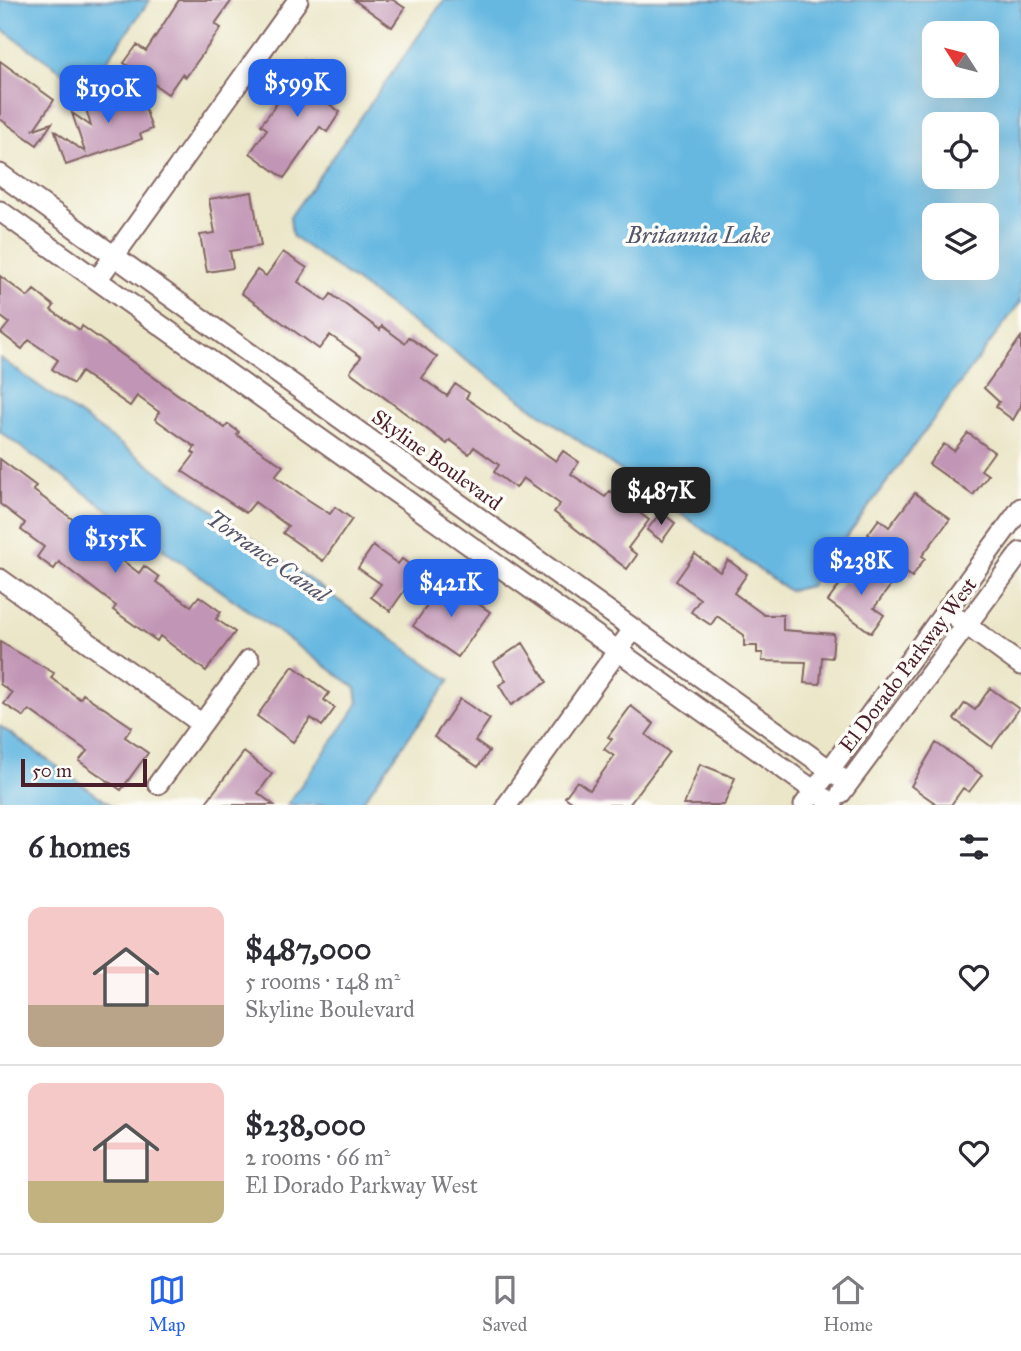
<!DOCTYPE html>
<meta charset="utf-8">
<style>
:root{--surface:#fff;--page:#f7f7f7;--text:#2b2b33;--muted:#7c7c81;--line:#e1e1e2;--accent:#2563eb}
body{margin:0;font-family:"IM FELL Great Primer",serif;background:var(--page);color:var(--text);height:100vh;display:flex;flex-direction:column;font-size:26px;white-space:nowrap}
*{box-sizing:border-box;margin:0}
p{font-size:23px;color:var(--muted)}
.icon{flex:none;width:38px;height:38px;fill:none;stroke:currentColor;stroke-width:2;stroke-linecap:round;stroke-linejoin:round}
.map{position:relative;height:805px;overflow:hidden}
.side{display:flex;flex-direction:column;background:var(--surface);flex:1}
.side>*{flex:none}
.needle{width:46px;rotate:306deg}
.buttons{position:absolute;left:922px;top:21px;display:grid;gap:14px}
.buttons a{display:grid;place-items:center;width:77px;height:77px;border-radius:14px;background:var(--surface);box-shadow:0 7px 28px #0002;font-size:35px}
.scale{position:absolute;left:21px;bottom:18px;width:126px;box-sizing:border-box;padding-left:7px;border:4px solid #4a1f2b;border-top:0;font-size:19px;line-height:24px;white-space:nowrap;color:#4a1f2b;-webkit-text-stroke:5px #fdfcf7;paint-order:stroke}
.price{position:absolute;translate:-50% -60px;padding:0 16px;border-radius:14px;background:var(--accent);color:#fff;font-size:23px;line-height:46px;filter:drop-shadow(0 2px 4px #0008)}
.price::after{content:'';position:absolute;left:50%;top:42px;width:21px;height:16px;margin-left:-10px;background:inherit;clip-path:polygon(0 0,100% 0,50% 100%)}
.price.current{background:#222;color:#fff}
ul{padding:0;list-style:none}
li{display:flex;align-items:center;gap:21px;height:175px;padding:0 28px}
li+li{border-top:2px solid var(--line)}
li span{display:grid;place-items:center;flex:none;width:196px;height:140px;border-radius:14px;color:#555}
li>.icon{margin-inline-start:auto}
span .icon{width:84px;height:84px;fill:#fffc;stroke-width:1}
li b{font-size:30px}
h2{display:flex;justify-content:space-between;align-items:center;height:84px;padding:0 28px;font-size:30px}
.dock{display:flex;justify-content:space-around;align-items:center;height:98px;border-top:2px solid var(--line);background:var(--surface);font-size:19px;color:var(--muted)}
.dock a{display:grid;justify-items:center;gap:4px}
.dock .current{color:var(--accent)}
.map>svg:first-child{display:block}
.water{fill:#66b8e1;stroke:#586c86;stroke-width:2;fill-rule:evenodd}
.building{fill:#c195b5}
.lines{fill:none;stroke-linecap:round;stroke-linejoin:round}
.minor-casing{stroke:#826562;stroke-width:23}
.minor{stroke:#fff;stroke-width:19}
.labels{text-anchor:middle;stroke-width:7;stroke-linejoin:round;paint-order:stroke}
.street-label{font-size:21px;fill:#4a1f2b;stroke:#fdfcf7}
.water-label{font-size:23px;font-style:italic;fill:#54556b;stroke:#fdfcf7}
</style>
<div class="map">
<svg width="1021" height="805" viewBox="0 0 1021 805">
<rect width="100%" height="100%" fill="#fdfcf7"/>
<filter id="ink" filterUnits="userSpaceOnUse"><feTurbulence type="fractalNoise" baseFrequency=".0143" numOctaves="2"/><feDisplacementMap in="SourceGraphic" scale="14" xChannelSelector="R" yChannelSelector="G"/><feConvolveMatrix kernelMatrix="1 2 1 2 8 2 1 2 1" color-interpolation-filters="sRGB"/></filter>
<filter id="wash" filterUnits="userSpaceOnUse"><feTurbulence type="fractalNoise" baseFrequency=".00686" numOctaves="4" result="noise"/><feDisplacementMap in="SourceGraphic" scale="28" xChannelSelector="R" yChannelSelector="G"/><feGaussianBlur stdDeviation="1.57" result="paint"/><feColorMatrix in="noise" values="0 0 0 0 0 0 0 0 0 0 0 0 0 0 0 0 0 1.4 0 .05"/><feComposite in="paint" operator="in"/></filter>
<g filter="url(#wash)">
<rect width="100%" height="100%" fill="#ebe6c8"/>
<path class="water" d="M 0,0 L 150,0 L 95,77 L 74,80 L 0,28 Z
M 444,0 L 1021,0 L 1021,301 L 810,586 L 789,591 L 292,236 L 290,217 ZM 987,33 L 987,86 L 934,86 L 934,33 ZM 987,124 L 987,177 L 934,177 L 934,124 ZM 987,215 L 987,268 L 934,268 L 934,215 Z
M 0,358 L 450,680 L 360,805 L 287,805 L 355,709 L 358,702 L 356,688 L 0,432 Z
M 0,726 L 111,805 L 6,805 L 0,801 Z"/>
<g id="blocks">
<path class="building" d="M 179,0 L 232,0 L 215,24 L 221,28 L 186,77 L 182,74 L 168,94 L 124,63 L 137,45 L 146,51 Z
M 354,0 L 393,0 L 405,8 L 392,27 Z
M 309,60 L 338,80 L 324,100 L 340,112 L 327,132 L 320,127 L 284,178 L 250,153 L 267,129 L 261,125 Z
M 0,61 L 54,100 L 34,129 L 52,123 L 37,145 L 0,119 Z
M 137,84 L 152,129 L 140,134 L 142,139 L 66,165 L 55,131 L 85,152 L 72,113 L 91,126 L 84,102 Z
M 252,192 L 261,246 L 230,251 L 233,268 L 207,272 L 200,235 L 215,233 L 209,199 Z
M 283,252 L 307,268 L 298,282 L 326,301 L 331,294 L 380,330 L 382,326 L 405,343 L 409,337 L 437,357 L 422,378 L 447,396 L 455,384 L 469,393 L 466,398 L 556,461 L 563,451 L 579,462 L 571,474 L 605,497 L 610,491 L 649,520 L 628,548 L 637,555 L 627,569 L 554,512 L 560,504 L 523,478 L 516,488 L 494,472 L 499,465 L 474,447 L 469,454 L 450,440 L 447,444 L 350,372 L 361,357 L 330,335 L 319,349 L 241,293 L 257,270 L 266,276 Z
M 0,276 L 28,297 L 34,290 L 54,306 L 51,310 L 80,330 L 82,326 L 225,428 L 228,424 L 239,432 L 237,435 L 283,466 L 275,476 L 307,499 L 330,514 L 335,507 L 352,519 L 323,561 L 283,533 L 288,526 L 255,502 L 246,513 L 182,471 L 195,454 L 192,452 L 195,447 L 155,419 L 159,412 L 137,396 L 130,406 L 81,372 L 73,384 L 52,369 L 58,360 L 29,340 L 22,349 L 1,333 L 9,323 L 0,316 Z
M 1021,337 L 1021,406 L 1013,420 L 996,407 L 999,402 L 984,388 Z
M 968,433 L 994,452 L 981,470 L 988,475 L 973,495 L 929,464 L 944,444 L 954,451 Z
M 0,459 L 36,486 L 33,490 L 94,535 L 97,530 L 115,544 L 110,551 L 139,573 L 144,566 L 159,577 L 156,582 L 191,606 L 199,596 L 221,612 L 216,619 L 235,632 L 206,671 L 160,636 L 157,641 L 113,610 L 116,606 L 59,562 L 54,569 L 37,557 L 44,547 L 21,530 L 25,523 L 0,504 Z
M 915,493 L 950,519 L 922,556 L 925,558 L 912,577 L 895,564 L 900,558 L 868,534 L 879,519 L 889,527 Z
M 661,512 L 675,523 L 662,541 L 647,530 Z
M 373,546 L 398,564 L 402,559 L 418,571 L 390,611 L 371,597 L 381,584 L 358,568 Z
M 695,554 L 720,572 L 728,560 L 747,574 L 734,593 L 764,615 L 783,615 L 783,630 L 834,634 L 832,658 L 822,657 L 820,684 L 804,683 L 806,662 L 762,661 L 763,653 L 757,653 L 757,646 L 744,646 L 744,635 L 717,616 L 711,625 L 691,612 L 700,599 L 676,581 Z
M 862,563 L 891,585 L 874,608 L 884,615 L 871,633 L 828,601 L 843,580 L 847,583 Z
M 445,580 L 490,612 L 458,657 L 413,626 Z
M 0,642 L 54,673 L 51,678 L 80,699 L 83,694 L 132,727 L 125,737 L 148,753 L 121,790 L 79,761 L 87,751 L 29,710 L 24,717 L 4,704 L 12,693 L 0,684 Z
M 523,643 L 547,682 L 511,705 L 499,685 L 506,681 L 494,662 Z
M 293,666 L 329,693 L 324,700 L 335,708 L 322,726 L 311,718 L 293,742 L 257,716 Z
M 990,688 L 1019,709 L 992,747 L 954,719 L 965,703 L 975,710 Z
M 460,699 L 490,719 L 475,741 L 489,751 L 478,767 L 434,737 Z
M 631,706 L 654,724 L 646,735 L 669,752 L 629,805 L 576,805 L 565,797 L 577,781 L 590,790 L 614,756 L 604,749 L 612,739 L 608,737 Z
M 936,743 L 982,775 L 969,792 L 963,788 L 951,805 L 938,805 L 911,786 Z
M 244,752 L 272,774 L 258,793 L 274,805 L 204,805 Z
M 700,764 L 735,778 L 724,805 L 684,805 Z"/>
</g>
</g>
<g filter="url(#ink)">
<use href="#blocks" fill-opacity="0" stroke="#826562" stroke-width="2"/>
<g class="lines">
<defs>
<path id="minor" d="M 0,174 L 848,783
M 0,211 L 833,804
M 97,280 L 298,0
M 0,579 L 202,724
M 957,618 L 1021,665
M 158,784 L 249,660
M 841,793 L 1021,552
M 507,805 L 627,638
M 804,805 L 1021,508"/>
</defs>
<use href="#minor" class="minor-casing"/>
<use href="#minor" class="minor"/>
</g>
</g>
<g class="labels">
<g class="street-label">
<text transform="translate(437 460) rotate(36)" y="7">Skyline Boulevard</text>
<text transform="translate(908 665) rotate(-53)" y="7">El Dorado Parkway West</text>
</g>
<g class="water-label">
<text x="698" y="243">Britannia Lake</text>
<text transform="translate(268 556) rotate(35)" y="8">Torrance Canal</text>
</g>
</g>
</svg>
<div class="buttons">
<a><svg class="needle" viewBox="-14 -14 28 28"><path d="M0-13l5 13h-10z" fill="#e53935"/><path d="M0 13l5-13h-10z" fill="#7c7c81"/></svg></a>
<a><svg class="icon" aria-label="locate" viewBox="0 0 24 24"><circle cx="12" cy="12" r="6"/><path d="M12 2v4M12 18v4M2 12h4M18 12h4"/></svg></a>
<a><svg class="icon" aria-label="layers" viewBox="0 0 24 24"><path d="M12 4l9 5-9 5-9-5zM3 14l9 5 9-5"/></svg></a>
</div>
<div class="scale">50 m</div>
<b class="price" style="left:297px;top:119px">$599K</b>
<b class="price" style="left:108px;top:125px">$190K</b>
<b class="price current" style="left:661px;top:527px">$487K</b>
<b class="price" style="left:115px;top:575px">$155K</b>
<b class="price" style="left:861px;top:597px">$238K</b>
<b class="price" style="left:451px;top:619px">$421K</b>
</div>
<section class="side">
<h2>6 homes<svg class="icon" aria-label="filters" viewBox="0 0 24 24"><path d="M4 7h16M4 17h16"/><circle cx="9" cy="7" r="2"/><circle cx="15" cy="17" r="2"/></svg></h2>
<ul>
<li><span style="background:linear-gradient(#f6c9c9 70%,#b9a48a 0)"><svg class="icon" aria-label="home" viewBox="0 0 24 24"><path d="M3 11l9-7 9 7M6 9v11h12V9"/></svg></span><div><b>$487,000</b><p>5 rooms · 148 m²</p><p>Skyline Boulevard</p></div><svg class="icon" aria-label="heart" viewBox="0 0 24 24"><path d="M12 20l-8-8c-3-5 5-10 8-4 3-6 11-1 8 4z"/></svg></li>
<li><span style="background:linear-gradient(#f6c9c9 70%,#c2b280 0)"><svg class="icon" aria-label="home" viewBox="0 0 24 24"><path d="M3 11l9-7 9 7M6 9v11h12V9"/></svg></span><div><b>$238,000</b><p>2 rooms · 66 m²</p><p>El Dorado Parkway West</p></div><svg class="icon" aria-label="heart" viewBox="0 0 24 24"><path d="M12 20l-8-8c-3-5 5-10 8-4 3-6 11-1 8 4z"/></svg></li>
</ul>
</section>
<nav class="dock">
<a class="current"><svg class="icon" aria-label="map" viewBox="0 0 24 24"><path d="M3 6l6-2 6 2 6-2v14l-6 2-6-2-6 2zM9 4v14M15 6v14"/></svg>Map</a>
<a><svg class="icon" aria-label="saved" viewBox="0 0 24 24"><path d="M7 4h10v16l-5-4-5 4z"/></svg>Saved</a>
<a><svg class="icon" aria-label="home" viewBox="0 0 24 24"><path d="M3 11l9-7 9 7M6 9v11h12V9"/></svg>Home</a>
</nav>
